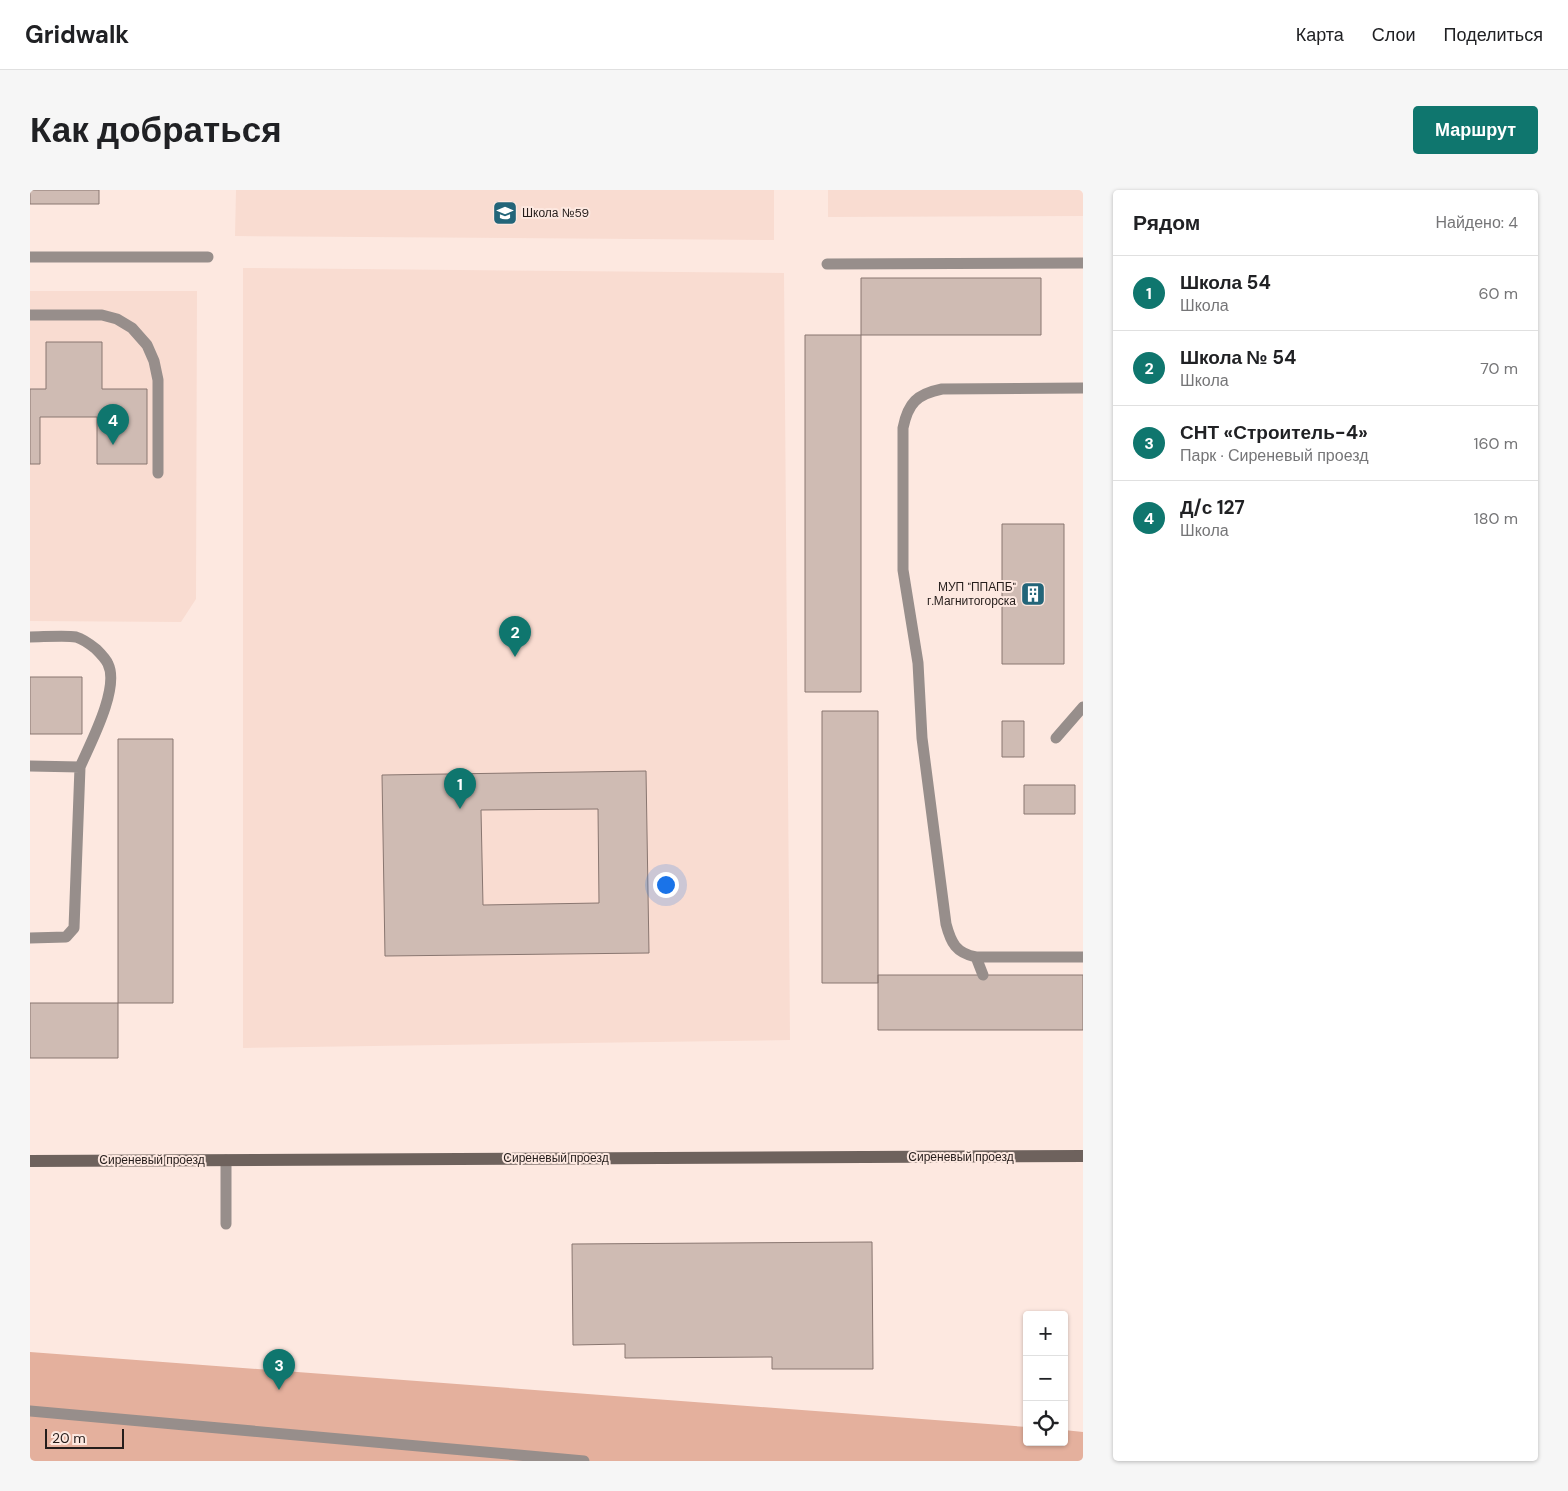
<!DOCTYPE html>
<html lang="ru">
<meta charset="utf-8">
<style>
:root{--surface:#fff;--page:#f6f6f6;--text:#202124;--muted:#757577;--line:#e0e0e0;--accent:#0f766e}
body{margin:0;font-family:"DM Sans",sans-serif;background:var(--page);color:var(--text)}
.controls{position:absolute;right:15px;bottom:15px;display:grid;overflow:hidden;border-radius:5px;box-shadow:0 1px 4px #0004}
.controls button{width:45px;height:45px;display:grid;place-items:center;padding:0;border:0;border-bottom:1px solid var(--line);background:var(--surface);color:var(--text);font:25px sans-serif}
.scale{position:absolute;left:15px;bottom:12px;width:79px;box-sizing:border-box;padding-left:5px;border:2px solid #251d1b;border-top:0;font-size:14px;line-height:18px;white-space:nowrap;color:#251d1b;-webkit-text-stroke:4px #fde8e0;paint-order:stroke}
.you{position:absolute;left:635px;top:694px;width:18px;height:18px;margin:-12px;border:4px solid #fff;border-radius:50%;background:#1a73e8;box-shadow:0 0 0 8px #1a73e833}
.badge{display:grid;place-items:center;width:32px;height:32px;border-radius:50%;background:var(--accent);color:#fff;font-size:16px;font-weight:700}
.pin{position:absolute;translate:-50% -41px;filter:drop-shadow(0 1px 2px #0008)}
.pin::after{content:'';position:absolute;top:26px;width:18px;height:15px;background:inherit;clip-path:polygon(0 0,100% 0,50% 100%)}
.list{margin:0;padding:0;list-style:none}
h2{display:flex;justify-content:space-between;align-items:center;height:65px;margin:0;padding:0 20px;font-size:21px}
h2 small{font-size:16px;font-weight:400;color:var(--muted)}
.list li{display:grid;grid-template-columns:32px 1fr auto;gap:15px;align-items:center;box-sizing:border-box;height:75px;padding:0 20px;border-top:1px solid var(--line)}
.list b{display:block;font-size:19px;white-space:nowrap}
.list p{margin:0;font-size:16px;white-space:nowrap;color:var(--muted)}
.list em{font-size:16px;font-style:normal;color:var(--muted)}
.icon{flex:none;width:28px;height:28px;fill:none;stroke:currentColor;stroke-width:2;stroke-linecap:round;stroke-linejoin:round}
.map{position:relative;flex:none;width:1053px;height:1271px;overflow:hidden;border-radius:5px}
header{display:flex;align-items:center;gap:30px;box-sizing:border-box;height:70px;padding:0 25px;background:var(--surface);border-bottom:1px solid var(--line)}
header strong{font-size:24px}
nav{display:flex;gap:28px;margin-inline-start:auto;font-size:18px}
.intro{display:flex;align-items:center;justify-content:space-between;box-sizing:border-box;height:120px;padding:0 30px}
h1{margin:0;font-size:35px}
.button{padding:12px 22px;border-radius:5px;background:var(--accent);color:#fff;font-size:18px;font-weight:700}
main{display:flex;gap:30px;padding:0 30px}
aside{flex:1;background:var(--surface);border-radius:5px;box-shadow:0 1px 4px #0004}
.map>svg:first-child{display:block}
.built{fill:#f9dcd1}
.green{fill:#e4b09d}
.building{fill:#cfbbb3;stroke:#897670;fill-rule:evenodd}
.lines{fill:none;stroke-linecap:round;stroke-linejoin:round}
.lane{stroke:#978e8b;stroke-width:11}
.secondary{stroke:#6e625d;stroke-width:12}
.labels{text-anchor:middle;stroke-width:4;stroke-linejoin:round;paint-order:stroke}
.poi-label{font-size:12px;fill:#251d1b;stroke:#fde8e0;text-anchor:start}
.street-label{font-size:12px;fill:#251d1b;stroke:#fde8e0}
</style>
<header>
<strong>Gridwalk</strong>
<nav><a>Карта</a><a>Слои</a><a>Поделиться</a></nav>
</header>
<div class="intro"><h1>Как добраться</h1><a class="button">Маршрут</a></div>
<main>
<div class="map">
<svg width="1053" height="1271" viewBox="0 0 1053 1271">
<rect width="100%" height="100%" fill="#fde8e0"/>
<path class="built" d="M206 0H744V50L205 46Z
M798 0H1053V26L798 27Z
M213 78 754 83 760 850 213 858Z
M0 101H167L166 409 151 432 0 431Z"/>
<path class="green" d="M0 1162 997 1237V1252H1034V1240L1053 1242V1271H0Z"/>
<path class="building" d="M0 0H69V14H0Z
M831 88H1011V145H831Z
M775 145H831V502H775Z
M16 152H72V199H117V274H67V227H10V274H0V199H16Z
M972 334H1034V474H972Z
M0 487H52V544H0Z
M792 521H848V793H792Z
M972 531H994V567H972Z
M88 549H143V813H88Z
M616 581 619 763 355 766 352 585ZM568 619 569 713 453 715 451 620Z
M994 595H1045V624H994Z
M848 785H1053V840H848Z
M0 813H88V868H0Z
M842 1052 843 1179H742V1167L595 1168V1154L543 1155 542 1054Z"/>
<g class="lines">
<path class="lane" d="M0 67H178
M797 74 1053 73
M0 125H72L87 129 102 138 117 155 124 171 128 190V283
M0 447C12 447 36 445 46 447 53 449 61 455 66 459 71 464 76 469 78 474 90 498 60 554 50 577
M1026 548 1053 517
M0 576 50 577 44 738 36 747 0 748
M946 767H1053
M953 785 946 767C926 763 921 753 916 734L892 548 888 473 873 380V238C878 213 887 204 912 199L1053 198
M196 970V1034
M0 1221 554 1271"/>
<path class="secondary" d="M0 971 1053 966"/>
</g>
<defs>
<symbol id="school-square" viewBox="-11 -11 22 22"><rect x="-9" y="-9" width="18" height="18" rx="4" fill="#236579" stroke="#fde8e0"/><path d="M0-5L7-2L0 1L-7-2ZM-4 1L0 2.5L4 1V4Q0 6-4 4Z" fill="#fff"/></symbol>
<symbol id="building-square" viewBox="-11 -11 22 22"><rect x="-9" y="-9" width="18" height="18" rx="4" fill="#236579" stroke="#fde8e0"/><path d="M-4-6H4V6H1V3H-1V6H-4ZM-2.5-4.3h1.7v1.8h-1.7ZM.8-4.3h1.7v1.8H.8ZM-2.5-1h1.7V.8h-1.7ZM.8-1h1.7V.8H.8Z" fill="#fff"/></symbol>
</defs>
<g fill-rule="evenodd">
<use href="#school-square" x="461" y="9" width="28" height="28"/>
<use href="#building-square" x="989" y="390" width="28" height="28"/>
</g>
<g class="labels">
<g class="poi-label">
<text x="492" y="27">Школа №59</text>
<text x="986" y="401" text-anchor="end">МУП "ППАПБ"<tspan x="986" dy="14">г.Магнитогорска</tspan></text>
</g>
<g class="street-label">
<text x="931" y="971">Сиреневый проезд</text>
<text x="526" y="972">Сиреневый проезд</text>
<text x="122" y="974">Сиреневый проезд</text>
</g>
</g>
</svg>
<div class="controls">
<button>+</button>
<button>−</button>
<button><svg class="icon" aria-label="locate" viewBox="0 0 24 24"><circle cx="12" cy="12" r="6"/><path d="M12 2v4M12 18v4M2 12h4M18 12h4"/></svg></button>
</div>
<div class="scale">20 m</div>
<div class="you"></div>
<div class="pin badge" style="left:430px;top:619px">1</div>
<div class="pin badge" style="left:485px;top:467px">2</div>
<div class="pin badge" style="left:249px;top:1200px">3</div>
<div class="pin badge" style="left:83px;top:255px">4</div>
</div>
<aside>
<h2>Рядом<small>Найдено: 4</small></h2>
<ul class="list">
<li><span class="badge">1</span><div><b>Школа 54</b><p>Школа</p></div><em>60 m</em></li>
<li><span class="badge">2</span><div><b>Школа № 54</b><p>Школа</p></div><em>70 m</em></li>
<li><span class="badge">3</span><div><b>СНТ «Строитель-4»</b><p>Парк · Сиреневый проезд</p></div><em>160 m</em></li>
<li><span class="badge">4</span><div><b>Д/с 127</b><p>Школа</p></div><em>180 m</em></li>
</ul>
</aside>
</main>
